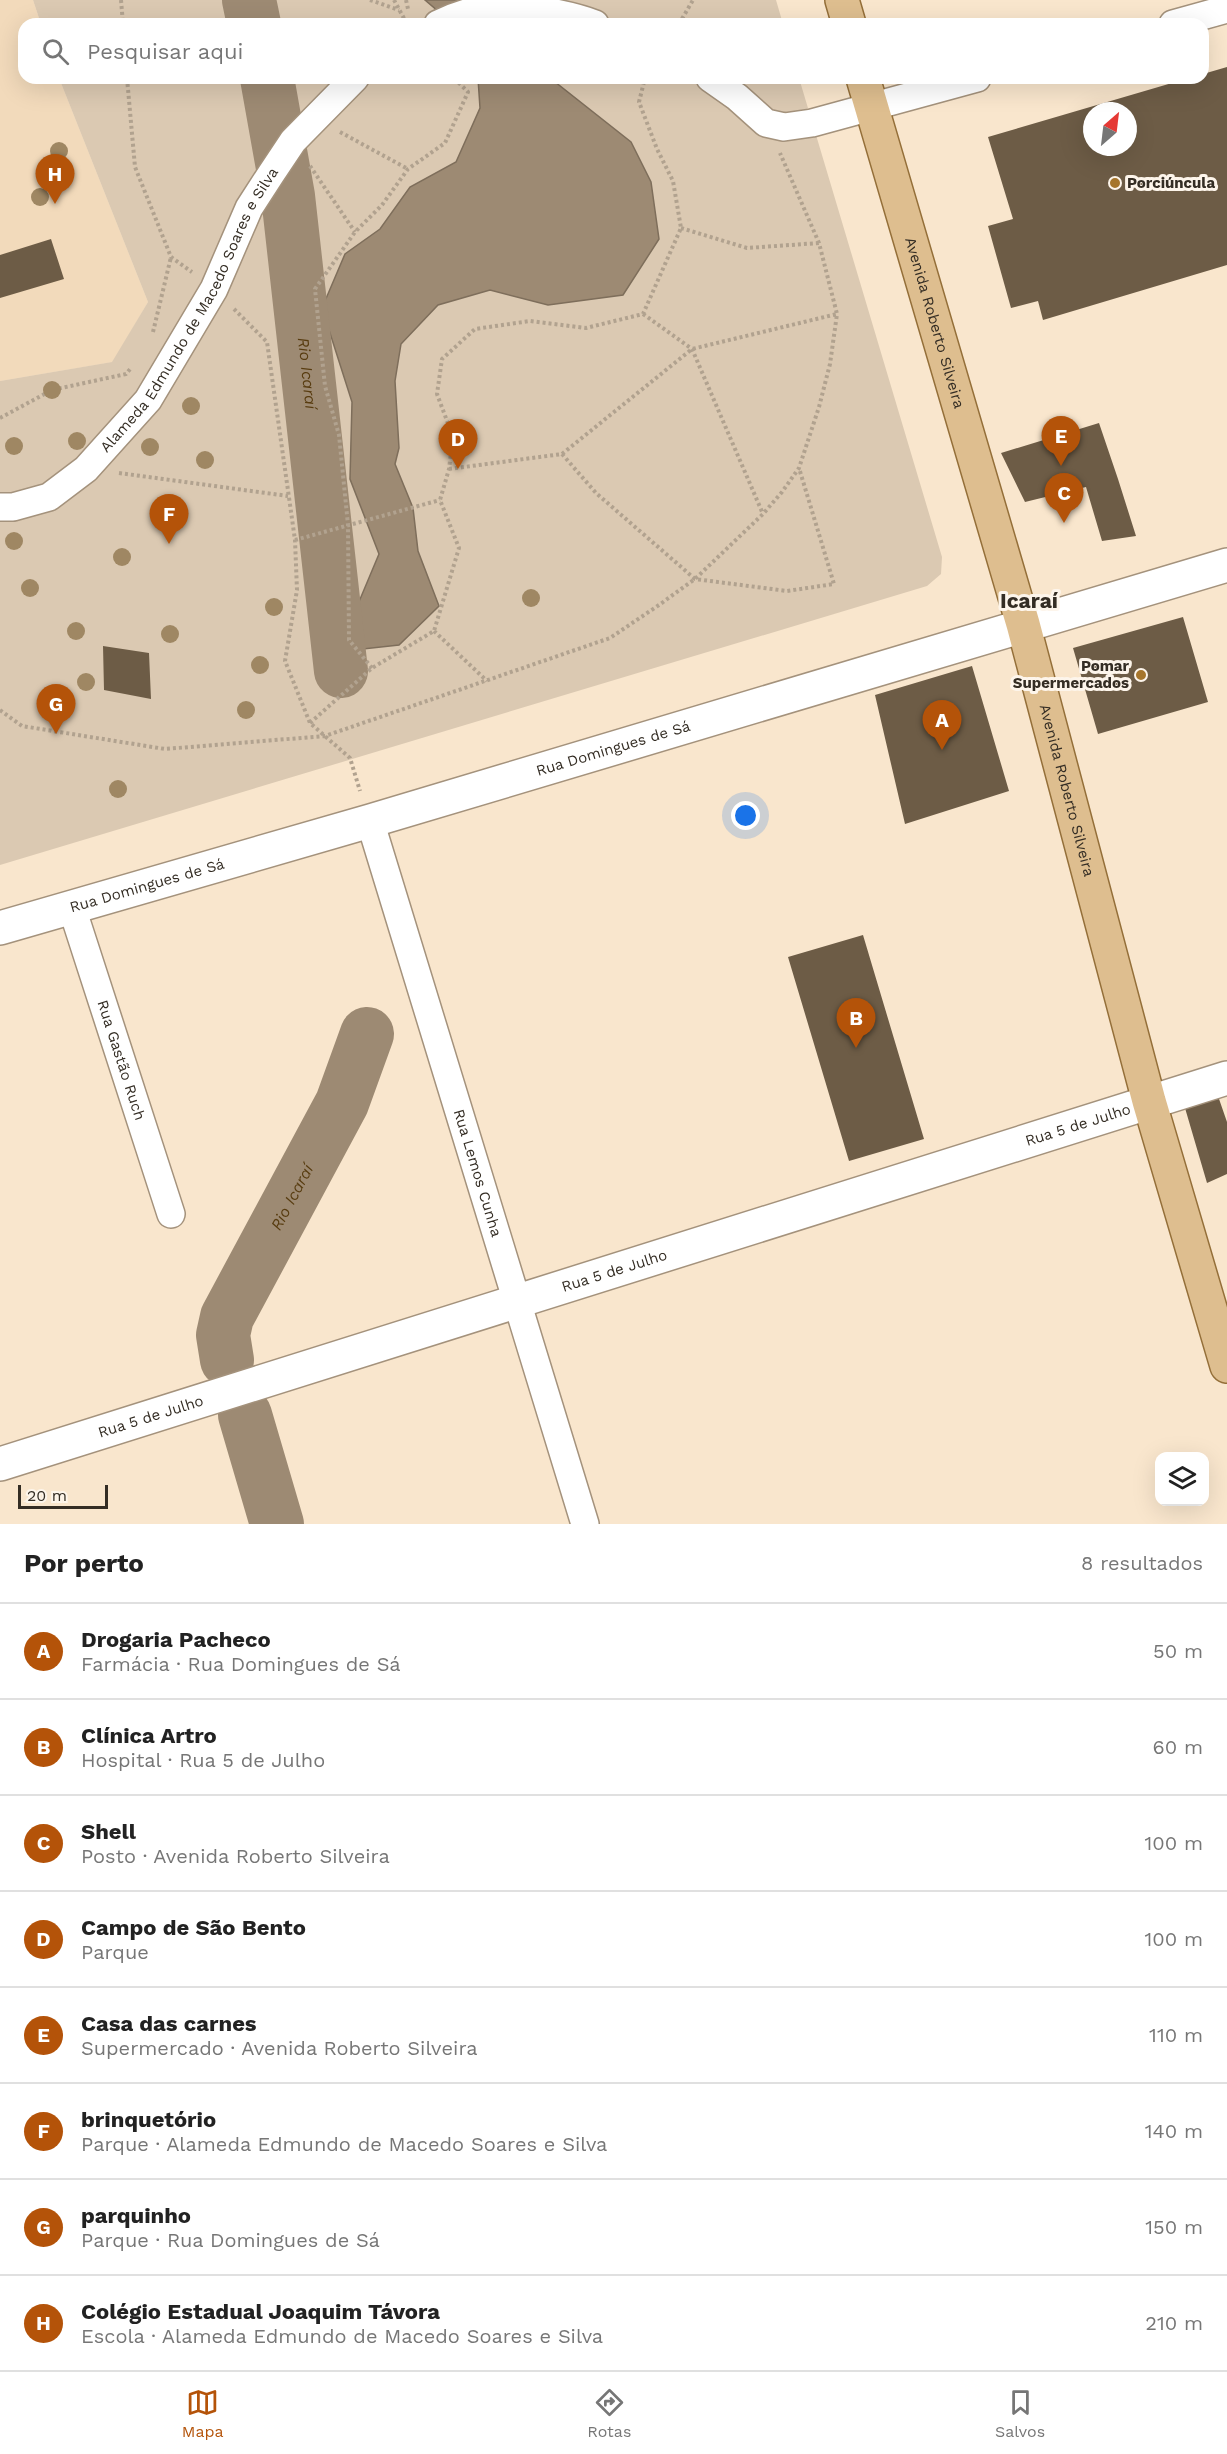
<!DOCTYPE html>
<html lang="pt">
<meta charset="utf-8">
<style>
:root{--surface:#fff;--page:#f6f6f6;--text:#222;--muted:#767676;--line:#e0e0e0;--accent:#b45309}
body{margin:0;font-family:"Work Sans",sans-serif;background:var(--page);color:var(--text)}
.controls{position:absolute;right:18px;bottom:18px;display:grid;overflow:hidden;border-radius:12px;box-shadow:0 6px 24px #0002}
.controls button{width:54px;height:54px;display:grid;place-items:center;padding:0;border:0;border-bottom:2px solid var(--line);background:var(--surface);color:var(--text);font:30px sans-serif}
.compass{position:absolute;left:1083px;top:102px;width:54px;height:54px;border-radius:50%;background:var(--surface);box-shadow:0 6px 24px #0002;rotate:28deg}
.scale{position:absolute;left:18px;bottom:15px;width:90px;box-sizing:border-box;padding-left:6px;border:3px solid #342d24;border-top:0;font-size:16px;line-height:21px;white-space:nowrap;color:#342d24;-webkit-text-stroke:4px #fdf5eb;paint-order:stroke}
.you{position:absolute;left:746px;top:816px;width:21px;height:21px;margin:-15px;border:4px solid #fff;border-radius:50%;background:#1a73e8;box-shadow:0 0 0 9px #1a73e833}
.badge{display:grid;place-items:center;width:39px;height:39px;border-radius:50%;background:var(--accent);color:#fff;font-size:20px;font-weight:700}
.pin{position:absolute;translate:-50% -50px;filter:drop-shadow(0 2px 3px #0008)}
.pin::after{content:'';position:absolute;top:32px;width:21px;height:18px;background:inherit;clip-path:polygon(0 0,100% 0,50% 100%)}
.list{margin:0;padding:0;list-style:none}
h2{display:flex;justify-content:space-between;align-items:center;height:78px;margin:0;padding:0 24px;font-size:26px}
h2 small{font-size:20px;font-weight:400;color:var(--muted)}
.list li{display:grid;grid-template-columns:39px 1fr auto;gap:18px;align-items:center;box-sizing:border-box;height:96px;padding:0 24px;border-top:2px solid var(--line)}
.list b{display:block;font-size:22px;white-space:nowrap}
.list p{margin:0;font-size:20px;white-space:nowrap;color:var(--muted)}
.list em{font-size:20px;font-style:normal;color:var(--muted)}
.icon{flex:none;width:33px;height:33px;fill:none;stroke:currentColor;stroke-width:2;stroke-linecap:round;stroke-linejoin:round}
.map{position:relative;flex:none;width:1227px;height:1524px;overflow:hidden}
.search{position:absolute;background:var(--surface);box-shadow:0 6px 24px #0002;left:18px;right:18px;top:18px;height:66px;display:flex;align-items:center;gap:15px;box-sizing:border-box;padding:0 21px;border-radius:18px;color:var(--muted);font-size:22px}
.sheet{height:846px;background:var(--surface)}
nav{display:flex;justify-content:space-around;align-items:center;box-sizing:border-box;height:84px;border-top:2px solid var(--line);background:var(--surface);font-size:16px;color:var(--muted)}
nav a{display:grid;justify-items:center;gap:3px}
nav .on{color:var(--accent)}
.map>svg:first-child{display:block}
.built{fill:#f2dabb}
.green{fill:#dbc9b2}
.water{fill:#9d8a73;stroke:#7e6e5b;stroke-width:1.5}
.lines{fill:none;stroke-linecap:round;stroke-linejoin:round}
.river{stroke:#9d8a73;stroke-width:54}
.building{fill:#6d5c46;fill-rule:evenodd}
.street-casing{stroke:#a4927c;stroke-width:30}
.secondary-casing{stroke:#a4927c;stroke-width:36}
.primary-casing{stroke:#946f39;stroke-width:36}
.path{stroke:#b1a28f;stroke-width:4;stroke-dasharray:3 3;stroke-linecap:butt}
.street{stroke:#fff;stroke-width:27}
.secondary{stroke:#fff;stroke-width:33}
.primary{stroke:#debe8f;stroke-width:33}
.tree{fill:#9f8763}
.poi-dot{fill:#a6752b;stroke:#fdf5eb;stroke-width:2}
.labels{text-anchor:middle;stroke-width:6;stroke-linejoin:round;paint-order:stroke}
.poi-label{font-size:15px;font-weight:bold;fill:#342d24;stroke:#fdf5eb;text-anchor:start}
.street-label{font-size:15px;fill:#342d24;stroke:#fdf5eb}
.water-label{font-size:16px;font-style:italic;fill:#583c10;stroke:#fdf5eb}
.district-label{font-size:21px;font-weight:bold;fill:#342d24;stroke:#fdf5eb}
</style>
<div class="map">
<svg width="1227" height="1524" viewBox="0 0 1227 1524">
<rect width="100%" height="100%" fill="#f9e6cd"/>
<path class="built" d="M0 0H33L41 24H24V78H59L148 302 113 362 0 381Z"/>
<path class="green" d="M33 0H776L783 24H41Z
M59 78H799L942 557 941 574 927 586 0 865V381L112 362 148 302Z"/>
<path class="water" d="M425 0H472L492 24H453Z
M478 78H550L631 142 651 182 659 239 623 295 548 305 490 290 438 305 401 344 395 381 399 448 395 464 413 508 418 551 439 606 399 645 363 649 353 616 379 554 350 479 352 402 322 308 345 254 380 229 410 187 456 162 480 108Z"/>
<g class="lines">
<g class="river">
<path d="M249 0 254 24"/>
<path id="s1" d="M267 78 288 196 341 671"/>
<path id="s2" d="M227 1360 223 1335 227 1317 342 1103 367 1034"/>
<path d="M245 1415 277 1524"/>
</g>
</g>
<path class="building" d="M1227 67V265L1043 320 1038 301 1011 308 988 226 1013 219 988 137 1189 78H1203V74ZM1092 111H1128V147H1092Z
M51 239 64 279 0 298V255Z
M1099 423 1118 479 1136 536 1102 541 1086 487 1025 502 1001 453Z
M1183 617 1208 702 1098 734 1073 648Z
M103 646 149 653 151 699 104 690Z
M972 666 1009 791 905 824 875 695Z
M863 935 924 1139 849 1161 788 957Z
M1218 1096 1227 1122V1174L1207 1183 1185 1108Z"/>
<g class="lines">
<defs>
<g id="street">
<path d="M438 24C456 15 478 9 497 7 521 5 573 15 595 24"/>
<path d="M1173 24 1227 9"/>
<path d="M710 78 737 97 766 123 784 127 812 123 977 78"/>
<path id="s3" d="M0 507H13L49 497 86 469 148 400 214 289 249 208 271 174 293 141 355 78"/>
<path id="s4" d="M370 821 585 1524"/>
<path id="s5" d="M72 908 171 1214"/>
</g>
<g id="secondary">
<path id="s6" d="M0 928 370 821 1227 565"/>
<path id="s7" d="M0 1464 1227 1078"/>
</g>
<g id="primary">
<path d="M842 0 849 24"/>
<path id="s8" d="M863 78 1023 624 1149 1101 1227 1366"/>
</g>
</defs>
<use href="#street" class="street-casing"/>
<use href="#secondary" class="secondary-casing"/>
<use href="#primary" class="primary-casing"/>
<path class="path" d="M121 0 123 24
M370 0 399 10
M394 0 407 24
M406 0 408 9
M679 24 693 0
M127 78 135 167 171 257 192 272
M340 132 408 169
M310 166 355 232
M681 228 747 248 819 243
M234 309 267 342 295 540 297 590 285 661 310 723 350 758 360 791
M643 314 692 349 763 514
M153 332 171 257
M0 418 52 390 126 374 131 368
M562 454 596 493 695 579 787 591 834 584 799 468
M449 469 562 454 692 349 837 314
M119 473 288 496
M295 540 440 500
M434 631 487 681
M372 668 349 640 348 525 339 435 325 386 315 289 355 232 382 205 408 169 445 143 468 92 454 78
M0 710 22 726 165 749 325 736 610 638 659 605 695 579 763 514 782 492 799 468 819 407 830 364 837 314 819 243 780 153
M310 723 372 668 434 631 459 548 440 500 449 469 453 437 437 394 442 359 475 329 530 321 586 328 643 314 681 228 673 181 657 149 639 102 645 78"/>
<use href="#street" class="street"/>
<use href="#secondary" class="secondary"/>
<use href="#primary" class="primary"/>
</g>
<g class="tree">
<circle cx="59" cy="151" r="9"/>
<circle cx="40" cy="197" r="9"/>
<circle cx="52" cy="390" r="9"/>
<circle cx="191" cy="406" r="9"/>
<circle cx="77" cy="441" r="9"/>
<circle cx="14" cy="446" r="9"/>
<circle cx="150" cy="447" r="9"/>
<circle cx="205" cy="460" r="9"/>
<circle cx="14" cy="541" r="9"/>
<circle cx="122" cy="557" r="9"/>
<circle cx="30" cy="588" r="9"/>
<circle cx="531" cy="598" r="9"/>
<circle cx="274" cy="607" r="9"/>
<circle cx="76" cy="631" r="9"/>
<circle cx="170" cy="634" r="9"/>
<circle cx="260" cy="665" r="9"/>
<circle cx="86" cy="682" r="9"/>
<circle cx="246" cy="710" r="9"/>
<circle cx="118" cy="789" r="9"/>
</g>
<g class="poi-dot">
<circle cx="1115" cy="183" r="6"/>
<circle cx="1141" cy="675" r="6"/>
</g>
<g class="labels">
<g class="poi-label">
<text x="1127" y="188">Porciúncula</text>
<text x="1129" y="671" text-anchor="end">Pomar<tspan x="1129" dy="17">Supermercados</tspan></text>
</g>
<g class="street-label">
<text dy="5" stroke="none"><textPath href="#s3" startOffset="288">Alameda Edmundo de Macedo Soares e Silva</textPath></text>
<text dy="5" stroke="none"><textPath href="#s8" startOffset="255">Avenida Roberto Silveira</textPath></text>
<text dy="5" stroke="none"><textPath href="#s6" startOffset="639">Rua Domingues de Sá</textPath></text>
<text dy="5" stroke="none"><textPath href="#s8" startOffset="741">Avenida Roberto Silveira</textPath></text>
<text dy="5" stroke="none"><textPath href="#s6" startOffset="153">Rua Domingues de Sá</textPath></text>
<text dy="5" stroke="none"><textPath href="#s5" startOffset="160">Rua Gastão Ruch</textPath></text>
<text dy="5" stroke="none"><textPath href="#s7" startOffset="1130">Rua 5 de Julho</textPath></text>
<text dy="5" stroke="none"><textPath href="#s4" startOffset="368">Rua Lemos Cunha</textPath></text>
<text dy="5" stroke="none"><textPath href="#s7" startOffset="644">Rua 5 de Julho</textPath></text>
<text dy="5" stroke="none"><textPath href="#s7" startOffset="158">Rua 5 de Julho</textPath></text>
</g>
<g class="water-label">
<text dy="6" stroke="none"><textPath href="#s1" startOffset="298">Rio Icaraí</textPath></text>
<text dy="6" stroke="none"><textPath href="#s2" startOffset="180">Rio Icaraí</textPath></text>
</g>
<g class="district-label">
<text x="1029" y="608">Icaraí</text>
</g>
</g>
</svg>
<div class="controls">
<button><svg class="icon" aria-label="layers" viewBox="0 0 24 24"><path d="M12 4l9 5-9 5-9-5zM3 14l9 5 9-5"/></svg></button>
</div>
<svg class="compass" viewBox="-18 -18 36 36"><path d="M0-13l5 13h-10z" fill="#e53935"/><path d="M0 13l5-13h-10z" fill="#767676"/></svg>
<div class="scale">20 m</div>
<div class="you"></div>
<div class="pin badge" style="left:942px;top:750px">A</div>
<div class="pin badge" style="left:856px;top:1048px">B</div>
<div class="pin badge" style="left:1064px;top:523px">C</div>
<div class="pin badge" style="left:458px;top:469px">D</div>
<div class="pin badge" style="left:1061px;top:466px">E</div>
<div class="pin badge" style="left:169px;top:544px">F</div>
<div class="pin badge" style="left:56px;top:734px">G</div>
<div class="pin badge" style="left:55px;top:204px">H</div>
<div class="search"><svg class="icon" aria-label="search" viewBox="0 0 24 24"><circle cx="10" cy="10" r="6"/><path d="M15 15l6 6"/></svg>Pesquisar aqui</div>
</div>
<section class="sheet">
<h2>Por perto<small>8 resultados</small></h2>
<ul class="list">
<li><span class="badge">A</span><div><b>Drogaria Pacheco</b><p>Farmácia · Rua Domingues de Sá</p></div><em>50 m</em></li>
<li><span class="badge">B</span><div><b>Clínica Artro</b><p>Hospital · Rua 5 de Julho</p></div><em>60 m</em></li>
<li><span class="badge">C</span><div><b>Shell</b><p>Posto · Avenida Roberto Silveira</p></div><em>100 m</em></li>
<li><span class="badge">D</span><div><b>Campo de São Bento</b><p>Parque</p></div><em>100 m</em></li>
<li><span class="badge">E</span><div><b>Casa das carnes</b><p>Supermercado · Avenida Roberto Silveira</p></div><em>110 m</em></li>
<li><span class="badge">F</span><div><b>brinquetório</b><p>Parque · Alameda Edmundo de Macedo Soares e Silva</p></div><em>140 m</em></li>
<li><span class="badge">G</span><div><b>parquinho</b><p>Parque · Rua Domingues de Sá</p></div><em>150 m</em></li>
<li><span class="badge">H</span><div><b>Colégio Estadual Joaquim Távora</b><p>Escola · Alameda Edmundo de Macedo Soares e Silva</p></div><em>210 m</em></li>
</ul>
</section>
<nav>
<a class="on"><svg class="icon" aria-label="map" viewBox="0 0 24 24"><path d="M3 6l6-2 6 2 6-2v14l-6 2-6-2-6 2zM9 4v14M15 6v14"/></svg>Mapa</a>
<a><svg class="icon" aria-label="directions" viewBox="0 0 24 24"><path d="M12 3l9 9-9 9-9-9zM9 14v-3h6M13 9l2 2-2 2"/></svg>Rotas</a>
<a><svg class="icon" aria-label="saved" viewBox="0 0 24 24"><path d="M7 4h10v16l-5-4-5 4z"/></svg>Salvos</a>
</nav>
